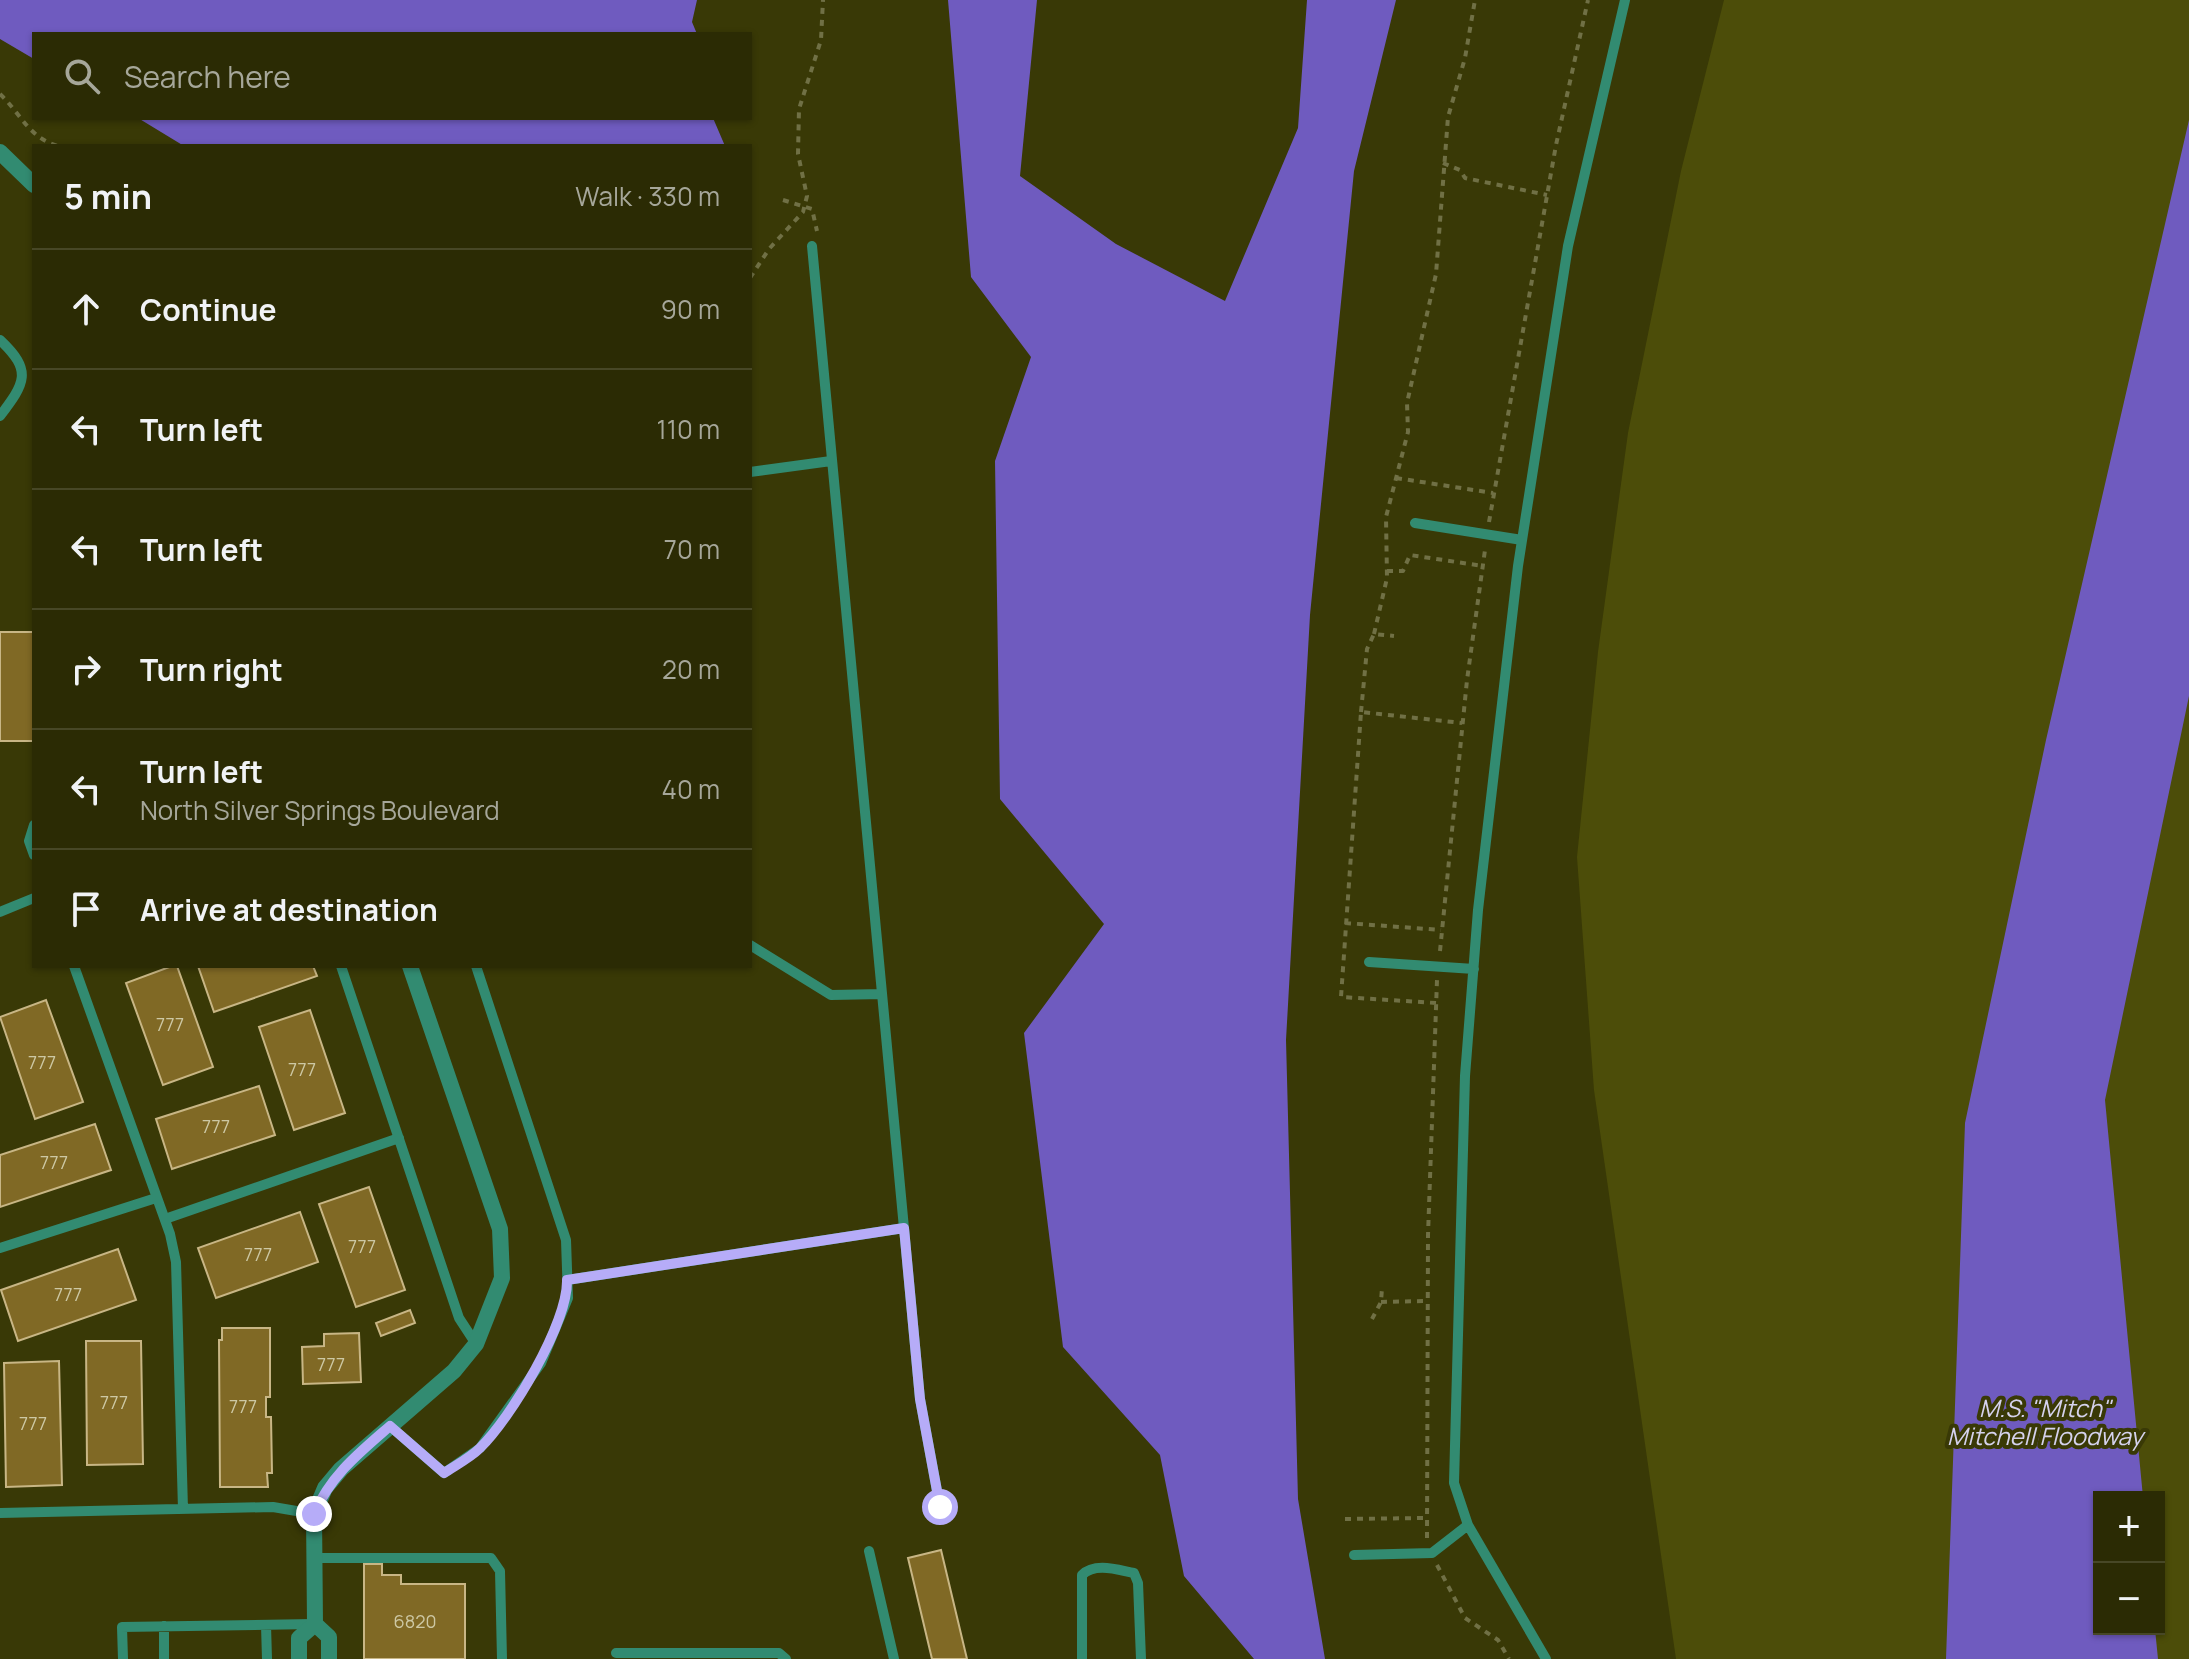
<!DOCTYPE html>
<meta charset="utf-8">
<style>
:root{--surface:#2b2b04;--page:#373713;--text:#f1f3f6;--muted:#a6a79a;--line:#474726}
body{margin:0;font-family:Manrope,sans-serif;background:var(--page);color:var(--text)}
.controls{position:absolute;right:24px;bottom:24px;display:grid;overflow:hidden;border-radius:0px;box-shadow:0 2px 6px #0004}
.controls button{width:72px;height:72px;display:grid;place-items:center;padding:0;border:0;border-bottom:2px solid var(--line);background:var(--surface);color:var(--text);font:40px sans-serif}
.stop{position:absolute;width:24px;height:24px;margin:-18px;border:6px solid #b6acf8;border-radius:50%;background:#fff}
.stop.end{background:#b6acf8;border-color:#fff;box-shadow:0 2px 8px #0008}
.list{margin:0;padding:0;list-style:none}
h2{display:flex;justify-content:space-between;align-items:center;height:104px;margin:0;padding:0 32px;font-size:34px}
h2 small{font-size:26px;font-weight:400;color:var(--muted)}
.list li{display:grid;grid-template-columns:52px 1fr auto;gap:24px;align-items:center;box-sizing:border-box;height:120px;padding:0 32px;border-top:2px solid var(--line)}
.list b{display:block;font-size:30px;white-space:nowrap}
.list p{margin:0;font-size:26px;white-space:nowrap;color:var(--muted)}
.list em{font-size:26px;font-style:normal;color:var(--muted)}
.icon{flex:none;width:44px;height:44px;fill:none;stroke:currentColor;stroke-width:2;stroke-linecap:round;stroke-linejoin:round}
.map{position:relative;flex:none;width:2189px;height:1659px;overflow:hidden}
.search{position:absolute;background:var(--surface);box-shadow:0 2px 6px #0004;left:32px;top:32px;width:720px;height:88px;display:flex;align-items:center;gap:20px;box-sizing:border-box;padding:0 28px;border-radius:0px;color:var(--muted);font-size:30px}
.panel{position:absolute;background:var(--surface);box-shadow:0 2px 6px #0004;left:32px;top:144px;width:720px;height:824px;border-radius:0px}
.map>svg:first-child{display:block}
.green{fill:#4c4d09;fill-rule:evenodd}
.water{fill:#6f5bbf}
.building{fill:#806925;stroke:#c8b685;stroke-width:2}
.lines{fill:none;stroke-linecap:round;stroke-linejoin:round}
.path{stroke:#707045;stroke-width:4;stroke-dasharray:6 6;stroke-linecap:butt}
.service{stroke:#328b71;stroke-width:10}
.minor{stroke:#328b71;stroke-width:16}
.route{stroke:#b6acf8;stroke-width:10}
.labels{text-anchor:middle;stroke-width:8;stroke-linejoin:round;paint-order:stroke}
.number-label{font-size:18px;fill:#cdc8a4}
.water-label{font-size:24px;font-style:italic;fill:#d5d2ed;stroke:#393906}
</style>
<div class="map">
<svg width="2189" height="1659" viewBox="0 0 2189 1659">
<rect width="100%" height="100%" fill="#393906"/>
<path class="green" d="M1724 0H2189V1659H1676L1594 1090 1577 857 1598 652 1628 433 1681 171ZM2099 1497H2159V1629H2099Z"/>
<path class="water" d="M0 0H697L692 22 697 34H34V59L0 39Z
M948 0H1037L1020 176 1116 244 1225 301 1298 128 1307 0H1396L1354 171 1310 615 1286 1040 1298 1499 1325 1659H1254L1184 1576 1160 1455 1063 1347 1024 1033 1104 924 1000 799 995 461 1031 357 971 277Z
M138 118H713L725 146H184Z
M2189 120V696L2105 1100 2143 1497H2099V1629H2155L2158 1659H1946L1965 1123 2046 740Z"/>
<path class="building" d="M0 632H34V741H0Z
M172 966H177L213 1067 163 1085 126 983Z
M198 966H313L317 976 214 1012Z
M46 1000 83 1102 35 1119 0 1017Z
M310 1010 345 1113 294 1130 259 1027Z
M259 1086 275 1135 172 1169 156 1119Z
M95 1124 111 1170 0 1207V1155Z
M369 1187 405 1290 356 1307 319 1204Z
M300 1212 318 1262 216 1298 198 1248Z
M118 1249 136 1300 18 1341 1 1290Z
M410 1310 415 1323 381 1336 376 1323Z
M222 1328H270V1397H266V1417H271L272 1473H267L268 1487H220L219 1340H222Z
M359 1333 361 1382 303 1384 302 1347 324 1346V1334Z
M86 1341H141L143 1464 87 1465Z
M59 1361 62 1485 6 1487 4 1363Z
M941 1550 967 1659H932L908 1558Z
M364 1564H382V1575H401V1584H465V1659H364Z"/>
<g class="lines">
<path class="path" d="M0 94C21 114 29 138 58 146
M1443 163 1460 170 1465 178 1547 195
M783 200 812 209 817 231
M750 278 769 249 803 212 807 196 798 154 799 109 821 40 823 0
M1396 478 1493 493
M1489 522 1556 145 1588 0
M1387 571H1403L1410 555 1483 566
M1374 634 1387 578 1386 517 1408 432 1407 403 1436 274 1448 117 1465 58 1475 0
M1361 712 1367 649 1374 634 1394 636
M1345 923 1441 930
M1440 951 1467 680 1485 550
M1436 1003 1341 997 1361 712 1462 723
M1381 1302 1427 1301
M1372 1319 1381 1302 1382 1288
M1345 1519 1425 1518
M1427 1538 1428 1235 1437 980
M1437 1565 1465 1618 1498 1640 1509 1659"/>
<path class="service" d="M812 246 920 1399 940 1507
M0 340C33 371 25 383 0 416
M750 472 831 461
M1415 523 1522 540
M34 825 29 841 34 855
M0 912 34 898
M750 945 831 995 882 994
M1369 962 1474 969
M74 966 170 1234 176 1262 183 1509
M341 966 459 1318 476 1344
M165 1219 399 1138
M0 1248 156 1198
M567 1280 904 1228
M390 1426 444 1473 480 1448 541 1363 568 1298 566 1240 476 966
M0 1513 273 1507 314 1514
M869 1551 894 1659
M1354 1555 1432 1553 1468 1525
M314 1558H491L500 1571 502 1659
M266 1625 267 1659
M164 1626V1659
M616 1653H779L786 1659
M123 1659 122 1627 313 1624
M1082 1659V1575C1095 1562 1118 1570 1134 1573L1138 1583 1141 1659
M1546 1659 1468 1525 1454 1483 1465 1076 1478 910 1518 566 1568 246 1625 0"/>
<path class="minor" d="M0 152 34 185
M299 1659V1638L315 1624
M329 1659V1637L315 1624 314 1514 325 1488 341 1469 454 1371 476 1344 502 1278 500 1229 410 966"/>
</g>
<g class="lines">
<path class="route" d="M314 1514C331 1475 359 1453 390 1426L444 1473C456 1465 470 1458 480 1448 511 1418 568 1323 567 1280L904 1228 920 1399 940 1507"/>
</g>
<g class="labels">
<g class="number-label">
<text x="170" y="1031">777</text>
<text x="42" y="1069">777</text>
<text x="302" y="1076">777</text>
<text x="216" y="1133">777</text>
<text x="54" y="1169">777</text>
<text x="362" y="1253">777</text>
<text x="258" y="1261">777</text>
<text x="68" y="1301">777</text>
<text x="331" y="1371">777</text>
<text x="114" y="1409">777</text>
<text x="243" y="1413">777</text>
<text x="33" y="1430">777</text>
<text x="415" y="1628">6820</text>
</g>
<g class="water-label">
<text x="2045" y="1417">M.S. "Mitch"<tspan x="2045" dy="28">Mitchell Floodway</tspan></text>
</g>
</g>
</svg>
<div class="controls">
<button>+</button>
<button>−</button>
</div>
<div class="stop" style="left:940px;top:1507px"></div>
<div class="stop end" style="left:314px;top:1514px"></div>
<div class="search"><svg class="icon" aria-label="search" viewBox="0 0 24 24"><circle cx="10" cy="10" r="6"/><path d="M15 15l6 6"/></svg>Search here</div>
<section class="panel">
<h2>5 min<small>Walk · 330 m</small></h2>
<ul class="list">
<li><svg class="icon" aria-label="ahead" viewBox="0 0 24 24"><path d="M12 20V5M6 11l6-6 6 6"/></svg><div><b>Continue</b></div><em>90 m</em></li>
<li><svg class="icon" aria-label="left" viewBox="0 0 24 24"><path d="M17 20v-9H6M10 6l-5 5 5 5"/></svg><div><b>Turn left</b></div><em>110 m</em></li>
<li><svg class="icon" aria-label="left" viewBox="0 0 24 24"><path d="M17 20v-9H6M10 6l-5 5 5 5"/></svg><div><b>Turn left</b></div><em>70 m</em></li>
<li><svg class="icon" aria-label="right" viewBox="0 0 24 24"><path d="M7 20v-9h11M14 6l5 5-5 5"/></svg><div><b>Turn right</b></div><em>20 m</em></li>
<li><svg class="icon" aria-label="left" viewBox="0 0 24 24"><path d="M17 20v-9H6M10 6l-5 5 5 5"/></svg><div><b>Turn left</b><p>North Silver Springs Boulevard</p></div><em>40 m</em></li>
<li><svg class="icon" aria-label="arrive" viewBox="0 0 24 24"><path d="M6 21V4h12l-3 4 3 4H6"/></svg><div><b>Arrive at destination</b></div></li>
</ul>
</section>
</div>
